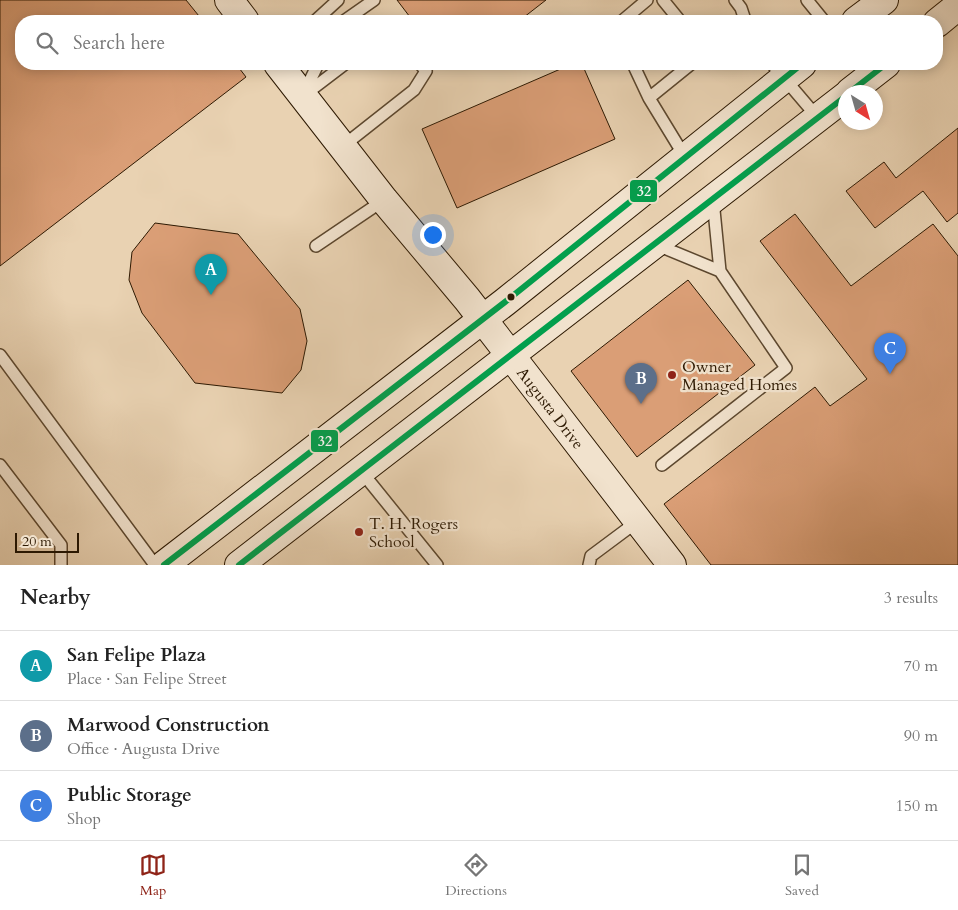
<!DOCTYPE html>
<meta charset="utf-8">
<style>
:root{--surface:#fff;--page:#f6f6f6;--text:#222;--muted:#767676;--line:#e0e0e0;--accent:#8f2418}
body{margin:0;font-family:Cardo,serif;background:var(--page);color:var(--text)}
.compass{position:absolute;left:838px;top:85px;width:45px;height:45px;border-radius:50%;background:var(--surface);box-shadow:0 2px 12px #0003;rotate:143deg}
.scale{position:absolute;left:15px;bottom:12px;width:64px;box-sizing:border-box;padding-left:5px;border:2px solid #2d1902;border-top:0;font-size:14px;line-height:18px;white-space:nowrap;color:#2d1902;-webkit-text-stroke:4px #f1e2cd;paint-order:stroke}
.you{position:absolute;left:432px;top:234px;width:18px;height:18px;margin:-12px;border:4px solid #fff;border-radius:50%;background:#1a73e8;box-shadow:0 0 0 8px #1a73e833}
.badge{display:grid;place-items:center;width:32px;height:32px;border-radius:50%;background:var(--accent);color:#fff;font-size:16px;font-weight:700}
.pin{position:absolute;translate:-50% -41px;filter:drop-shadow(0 1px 2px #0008)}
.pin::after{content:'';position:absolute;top:26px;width:18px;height:15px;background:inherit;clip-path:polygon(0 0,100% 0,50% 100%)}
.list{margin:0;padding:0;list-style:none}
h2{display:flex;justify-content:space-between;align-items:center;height:65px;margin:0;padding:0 20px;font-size:21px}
h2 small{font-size:16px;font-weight:400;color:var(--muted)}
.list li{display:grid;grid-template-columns:32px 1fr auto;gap:15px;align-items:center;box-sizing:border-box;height:70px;padding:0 20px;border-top:1px solid var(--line)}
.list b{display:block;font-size:19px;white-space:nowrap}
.list p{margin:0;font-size:16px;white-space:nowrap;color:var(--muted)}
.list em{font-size:16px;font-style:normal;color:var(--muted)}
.icon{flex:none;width:28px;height:28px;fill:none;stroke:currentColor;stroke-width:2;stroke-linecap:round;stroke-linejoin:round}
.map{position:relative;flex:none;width:958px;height:565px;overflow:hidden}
.search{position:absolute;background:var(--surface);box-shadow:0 2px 12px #0003;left:15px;right:15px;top:15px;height:55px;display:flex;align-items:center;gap:12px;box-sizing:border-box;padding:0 18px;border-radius:20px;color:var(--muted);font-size:19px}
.sheet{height:275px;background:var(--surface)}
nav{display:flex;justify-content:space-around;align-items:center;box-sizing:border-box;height:70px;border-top:1px solid var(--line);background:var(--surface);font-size:14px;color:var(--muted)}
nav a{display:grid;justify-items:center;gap:2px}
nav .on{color:var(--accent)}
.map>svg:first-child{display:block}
.building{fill:#da9e76;stroke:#2d1902}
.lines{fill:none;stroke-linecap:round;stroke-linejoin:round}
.lane-casing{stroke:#5c472e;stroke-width:14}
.secondary-casing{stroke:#2d1902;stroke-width:30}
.lane{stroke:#f1e2cd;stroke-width:11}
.secondary{stroke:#f1e2cd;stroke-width:28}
.bus-1-casing{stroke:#f1e2cd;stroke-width:10}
.bus-1{stroke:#029f4d;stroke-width:6}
.bus-dot{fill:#2d1902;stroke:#f1e2cd;stroke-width:2}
.poi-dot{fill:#8f2418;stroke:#f1e2cd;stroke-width:2}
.labels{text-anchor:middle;stroke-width:4.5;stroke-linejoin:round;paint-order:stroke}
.poi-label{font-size:16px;fill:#2d1902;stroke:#f1e2cd;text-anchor:start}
.street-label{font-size:16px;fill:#2d1902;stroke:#f1e2cd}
.line-badge{stroke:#f1e2cd;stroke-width:2}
.badge-label{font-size:14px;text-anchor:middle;font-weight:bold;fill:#fff}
</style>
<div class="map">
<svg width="958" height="565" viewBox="0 0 958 565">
<rect width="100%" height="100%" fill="#e9d2b2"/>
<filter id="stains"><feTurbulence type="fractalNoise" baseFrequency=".004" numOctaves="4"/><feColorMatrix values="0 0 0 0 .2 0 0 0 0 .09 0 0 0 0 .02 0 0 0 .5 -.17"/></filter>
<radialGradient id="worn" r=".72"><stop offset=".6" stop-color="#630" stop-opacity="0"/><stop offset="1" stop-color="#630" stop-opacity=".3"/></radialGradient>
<path class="building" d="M0 0H186L203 21H21V64H236L246 77 0 266Z
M397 0H546L519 21H413Z
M572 64H582L615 139 457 208 422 129Z
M958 128V213L947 222 923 191 875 228 846 191 884 162 896 178Z
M795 214 851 286 933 224 958 256V565H711L664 504 815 387 830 406 867 379 760 241Z
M155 223 238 234 300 309 307 341 301 370 282 393 195 383 142 313 129 280 132 252Z
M688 280 755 365 637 457 571 371Z"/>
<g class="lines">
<defs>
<path id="lane" d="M663 0 680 21
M735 0 741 8 745 20
M807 0 824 21
M315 21 338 0
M344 21 374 0
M622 21 647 0
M633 64 649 98 685 157
M772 64 818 118
M303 95 318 64
M303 96 345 64
M649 98 691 64
M343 146 414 90 426 71 420 64
M657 245 720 271
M316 246 384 200
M0 355 155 565
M0 465 61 545V565
M662 465 786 368 720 271 713 200
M361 471 437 565
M589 565 591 556 638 521"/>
<g id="secondary">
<path d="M229 0 245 21"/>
<path d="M856 21 884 0"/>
<path d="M937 23 958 6"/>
<path id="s1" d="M278 64 384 200 467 299 672 565"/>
<path d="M850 92 886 64"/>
<path d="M164 565 505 302 802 64"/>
<path d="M239 565 846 96"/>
</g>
</defs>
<use href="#lane" class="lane-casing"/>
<use href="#secondary" class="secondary-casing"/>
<use href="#lane" class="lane"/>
<use href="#secondary" class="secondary"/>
<defs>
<path id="bus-1" d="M850 92 886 64
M164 565 505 302 802 64
M239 565 846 96"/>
</defs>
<use href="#bus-1" class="bus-1-casing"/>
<use href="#bus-1" class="bus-1"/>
</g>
<circle class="bus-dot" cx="511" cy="297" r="4.5"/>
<g class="poi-dot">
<circle cx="672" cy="375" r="5"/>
<circle cx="359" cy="532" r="5"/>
</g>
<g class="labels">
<g class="poi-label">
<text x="682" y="372">Owner<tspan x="682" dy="18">Managed Homes</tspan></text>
<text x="369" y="529">T. H. Rogers<tspan x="369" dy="18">School</tspan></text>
</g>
<g class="street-label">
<text dy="6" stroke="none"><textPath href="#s1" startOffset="439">Augusta Drive</textPath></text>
</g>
</g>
<g class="line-badge">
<rect x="629" y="179" width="29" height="24" rx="5" fill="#029f4d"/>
<rect x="310" y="429" width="29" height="24" rx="5" fill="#029f4d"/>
</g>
<g class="badge-label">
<text x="644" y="196">32</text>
<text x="325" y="446">32</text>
</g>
<rect width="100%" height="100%" filter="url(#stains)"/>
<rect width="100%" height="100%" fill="url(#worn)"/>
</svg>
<svg class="compass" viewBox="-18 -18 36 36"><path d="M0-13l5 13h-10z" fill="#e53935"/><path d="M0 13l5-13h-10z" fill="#767676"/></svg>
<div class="scale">20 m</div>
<div class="you"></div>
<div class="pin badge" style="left:211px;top:295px;background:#0f9aa8">A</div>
<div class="pin badge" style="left:641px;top:404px;background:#5c6f8a">B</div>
<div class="pin badge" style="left:890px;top:374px;background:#3f7fe0">C</div>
<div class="search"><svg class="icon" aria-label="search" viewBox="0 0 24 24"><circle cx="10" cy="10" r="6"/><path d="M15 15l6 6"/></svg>Search here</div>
</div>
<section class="sheet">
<h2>Nearby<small>3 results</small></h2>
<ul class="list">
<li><span class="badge" style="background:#0f9aa8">A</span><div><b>San Felipe Plaza</b><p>Place · San Felipe Street</p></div><em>70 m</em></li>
<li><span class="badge" style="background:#5c6f8a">B</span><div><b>Marwood Construction</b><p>Office · Augusta Drive</p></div><em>90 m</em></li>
<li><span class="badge" style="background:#3f7fe0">C</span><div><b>Public Storage</b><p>Shop</p></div><em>150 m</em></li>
</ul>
</section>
<nav>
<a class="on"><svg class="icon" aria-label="map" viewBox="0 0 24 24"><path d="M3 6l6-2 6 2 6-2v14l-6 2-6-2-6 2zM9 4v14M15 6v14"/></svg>Map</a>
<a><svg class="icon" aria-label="directions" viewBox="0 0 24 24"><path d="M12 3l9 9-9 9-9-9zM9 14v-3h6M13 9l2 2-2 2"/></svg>Directions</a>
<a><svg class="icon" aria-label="saved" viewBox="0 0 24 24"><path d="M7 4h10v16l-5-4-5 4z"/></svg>Saved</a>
</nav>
